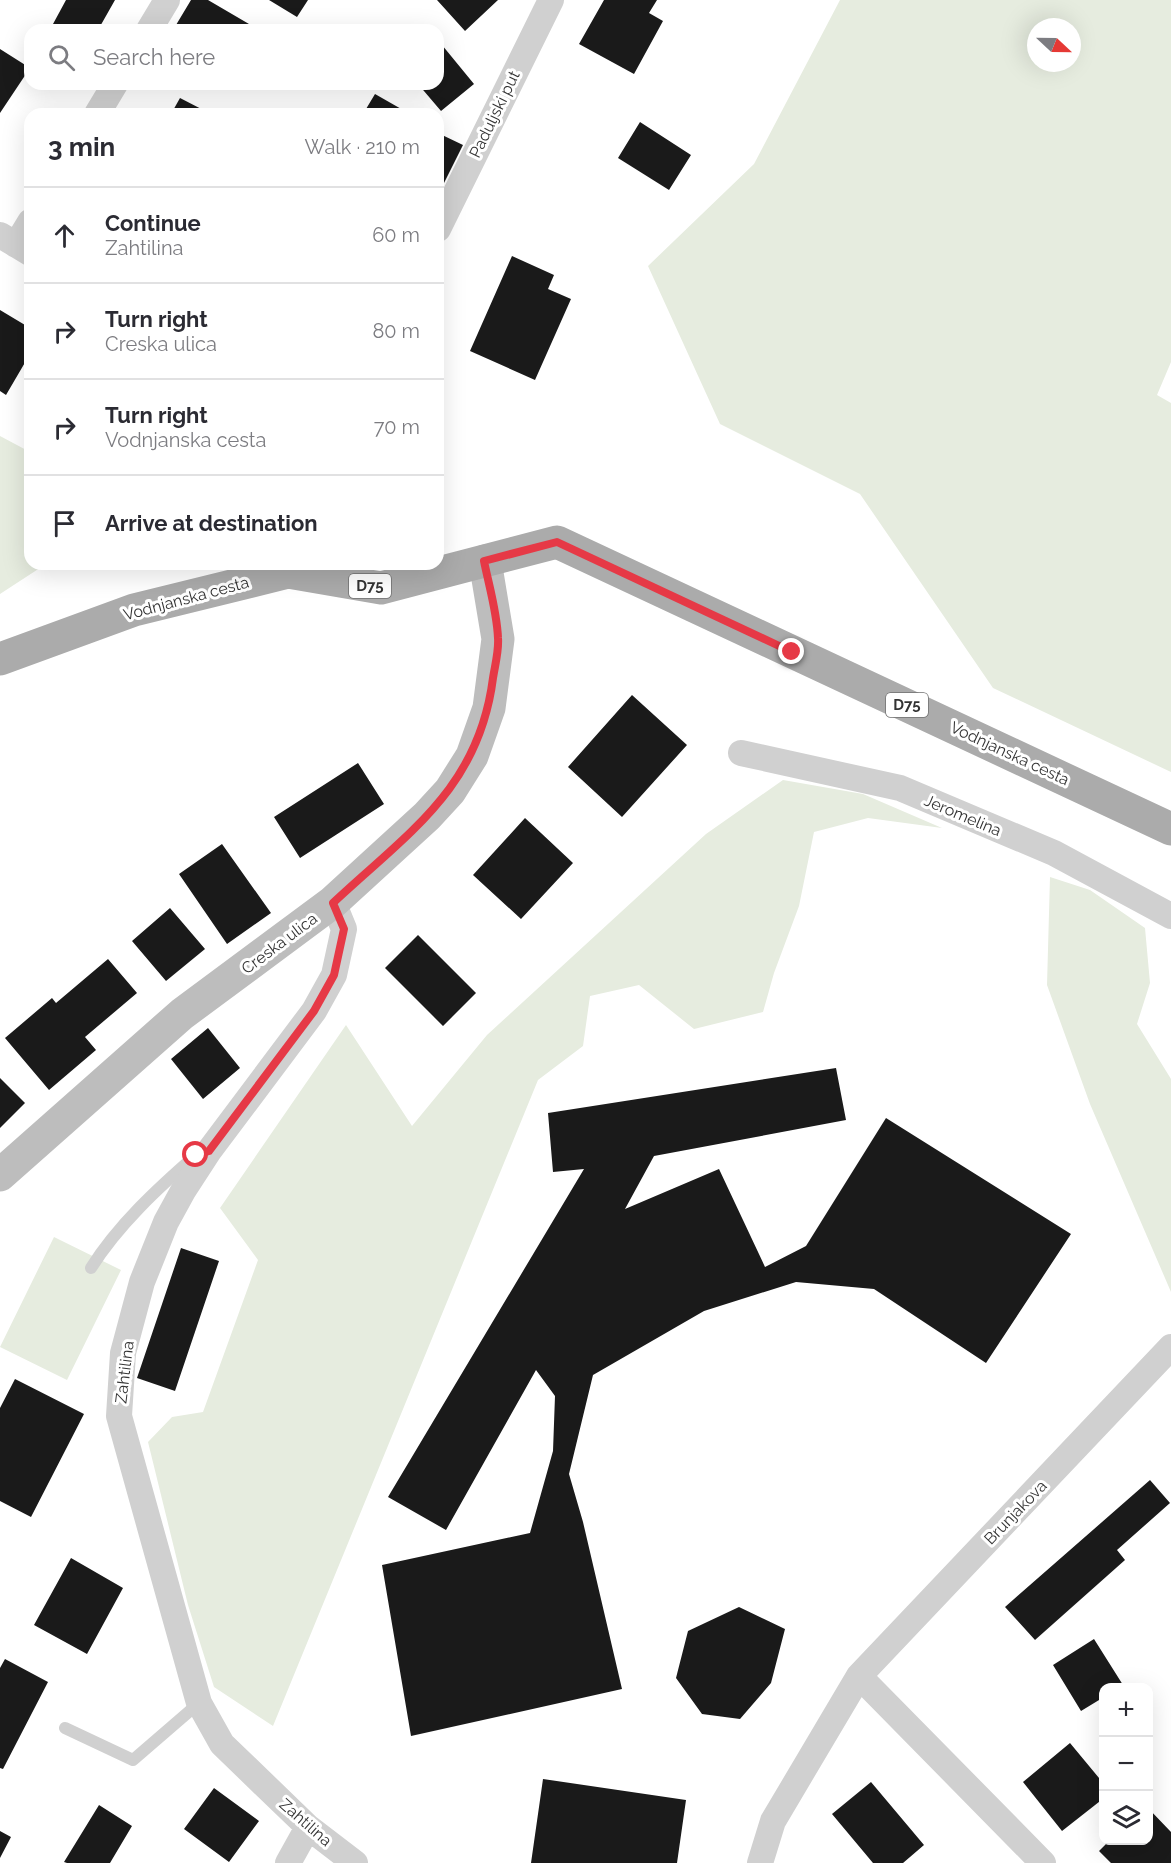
<!DOCTYPE html>
<meta charset="utf-8">
<style>
:root{--surface:#fff;--page:#f2f2f3;--text:#2b2b33;--muted:#7c7c81;--line:#e1e1e2}
body{margin:0;font-family:Raleway,sans-serif;background:var(--page);color:var(--text)}
.controls{position:absolute;right:18px;bottom:18px;display:grid;overflow:hidden;border-radius:12px;box-shadow:0 6px 24px #0002}
.controls button{width:54px;height:54px;display:grid;place-items:center;padding:0;border:0;border-bottom:2px solid var(--line);background:var(--surface);color:var(--text);font:30px sans-serif}
.compass{position:absolute;left:1027px;top:18px;width:54px;height:54px;border-radius:50%;background:var(--surface);box-shadow:0 6px 24px #0002;rotate:112deg}
.stop{position:absolute;width:18px;height:18px;margin:-14px;border:4px solid #e63946;border-radius:50%;background:#fff}
.stop.end{background:#e63946;border-color:#fff;box-shadow:0 2px 6px #0008}
.list{margin:0;padding:0;list-style:none}
h2{display:flex;justify-content:space-between;align-items:center;height:78px;margin:0;padding:0 24px;font-size:26px}
h2 small{font-size:20px;font-weight:400;color:var(--muted)}
.list li{display:grid;grid-template-columns:39px 1fr auto;gap:18px;align-items:center;box-sizing:border-box;height:96px;padding:0 24px;border-top:2px solid var(--line)}
.list b{display:block;font-size:22px;white-space:nowrap}
.list p{margin:0;font-size:20px;white-space:nowrap;color:var(--muted)}
.list em{font-size:20px;font-style:normal;color:var(--muted)}
.icon{flex:none;width:33px;height:33px;fill:none;stroke:currentColor;stroke-width:2;stroke-linecap:round;stroke-linejoin:round}
.map{position:relative;flex:none;width:1171px;height:1863px;overflow:hidden}
.search{position:absolute;background:var(--surface);box-shadow:0 6px 24px #0002;left:24px;top:24px;width:420px;height:66px;display:flex;align-items:center;gap:15px;box-sizing:border-box;padding:0 21px;border-radius:18px;color:var(--muted);font-size:22px}
.panel{position:absolute;background:var(--surface);box-shadow:0 6px 24px #0002;left:24px;top:108px;width:420px;height:462px;border-radius:18px}
.map>svg:first-child{display:block}
.green{fill:#e6ecdf;fill-rule:evenodd}
.building{fill:#1a1a1a}
.lines{fill:none;stroke-linecap:round;stroke-linejoin:round}
.service{stroke:#d0d0d0;stroke-width:12}
.minor{stroke:#d0d0d0;stroke-width:26}
.secondary{stroke:#bdbdbd;stroke-width:33}
.primary{stroke:#ababab;stroke-width:33}
.route{stroke:#e63946;stroke-width:8}
.labels{text-anchor:middle;stroke-width:6;stroke-linejoin:round;paint-order:stroke}
.shield{fill:#fff;stroke:#707070;stroke-width:1.5}
.shield-label{font-size:15px;font-weight:bold;fill:#333}
.street-label{font-size:16px;fill:#333;stroke:#fff}
</style>
<div class="map">
<svg width="1171" height="1863" viewBox="0 0 1171 1863">
<rect width="100%" height="100%" fill="#fff"/>
<path class="green" d="M840 0H1171V362L1157 395 1171 403V772L993 688 860 494 720 424 648 266 754 164ZM1036 27H1072V63H1036Z
M0 436 30 452V564H46L0 594Z
M783 780 863 794 942 828 868 818 814 832 799 906 774 973 763 1012 694 1029 639 985 590 996 583 1046 538 1080 273 1726 214 1687 188 1605 148 1442 172 1417 203 1412 258 1260 220 1208 346 1025 412 1126 487 1035 706 834Z
M1050 877 1090 890 1145 928 1150 983 1137 1024 1171 1079V1292L1090 1104 1047 985Z
M54 1237 121 1270 67 1380 0 1347Z"/>
<path class="building" d="M66 0H115L98 30H64L53 24Z
M191 0H208L249 24 245 30H173Z
M269 0H308L297 17Z
M437 0H498L465 31Z
M604 0H657L649 13 663 21 634 74 579 44Z
M442 45 474 84 441 111 418 84H438V48Z
M0 49 30 68 0 113Z
M375 94 410 114H363Z
M180 98 211 114H171Z
M640 122 691 155 669 190 618 158Z
M440 134 463 145 438 195V138Z
M512 256 554 275 548 289 571 299 535 380 470 351Z
M0 310 30 328V354L6 395 0 391Z
M632 695 687 745 622 817 568 767Z
M358 763 384 804 300 858 274 817Z
M525 818 573 863 521 919 473 875Z
M222 844 271 913 227 944 179 874Z
M170 908 205 949 166 981 132 941Z
M418 935 476 993 443 1026 385 968Z
M108 959 137 993 85 1037 96 1050 49 1090 5 1038 52 998 56 1003Z
M208 1028 240 1068 203 1099 171 1059Z
M836 1068 846 1120 654 1156 625 1209 719 1169 765 1267 806 1246 886 1118 1071 1234 986 1363 874 1289 796 1282 704 1311 593 1375 569 1474 583 1522 622 1689 411 1736 382 1565 530 1533 553 1451 555 1396 536 1370 446 1530 388 1497 584 1169 553 1172 548 1113Z
M0 1078 25 1103 0 1128Z
M181 1248 219 1261 175 1391 137 1378Z
M15 1379 84 1414 31 1517 0 1501V1408Z
M1150 1480 1170 1503 1117 1550 1125 1560 1035 1640 1005 1607Z
M71 1558 123 1588 87 1654 34 1625Z
M739 1607 785 1629 771 1683 740 1719 702 1714 676 1678 688 1631Z
M1094 1639 1123 1685 1104 1688V1697L1081 1711 1053 1665Z
M5 1659 48 1682 3 1769 0 1768V1668Z
M1070 1743 1104 1784V1798L1062 1831 1023 1782Z
M543 1779 686 1800 677 1863H531Z
M871 1782 924 1845 903 1863H873L832 1814Z
M214 1788 259 1821 229 1862 184 1829Z
M99 1805 132 1826 110 1863H67L64 1862Z
M1148 1808 1171 1832V1863H1111L1099 1851 1110 1840H1148Z
M0 1831 11 1837 0 1858Z"/>
<g class="lines">
<path class="service" d="M91 1268C118 1225 158 1188 196 1155
M65 1728 133 1760 199 1703"/>
<path class="minor" d="M149 30 167 0
M97 114 115 84
M438 229 551 0
M0 235 30 253
M16 245 30 222
M741 753 900 788 1054 853 1171 916
M333 902 344 929 334 975 314 1011 209 1151 183 1191 166 1222 142 1282 123 1353 119 1416 199 1703 222 1744 308 1827 355 1863
M859 1676 1043 1863
M288 1863 308 1827
M760 1863 773 1821 859 1676 1171 1347"/>
<path class="secondary" d="M0 1175 182 1014 333 902 427 816 450 791 472 756 489 708 498 639 485 561"/>
<path class="primary" d="M0 659 134 610 288 572 381 588 557 542 1171 829"/>
</g>
<g class="lines">
<path class="route" d="M196 1155 209 1151 314 1011 334 975 344 929 333 903C409 832 479 788 493 678 495 665 499 651 498 638 497 612 489 586 484 561L557 542 792 652"/>
</g>
<g class="labels">
<g class="shield">
<rect x="349" y="574" width="42" height="24" rx="4.5"/>
<rect x="886" y="693" width="42" height="24" rx="4.5"/>
</g>
<g class="shield-label">
<text x="370" y="591">D75</text>
<text x="907" y="710">D75</text>
</g>
<g class="street-label">
<text transform="translate(494 114) rotate(-64)" y="6">Paduljski put</text>
<text transform="translate(186 598) rotate(-15)" y="6">Vodnjanska cesta</text>
<text transform="translate(1010 753) rotate(25)" y="6">Vodnjanska cesta</text>
<text transform="translate(963 815) rotate(23)" y="6">Jeromelina</text>
<text transform="translate(279 943) rotate(-37)" y="6">Creska ulica</text>
<text transform="translate(124 1372) rotate(-83)" y="6">Zahtilina</text>
<text transform="translate(1015 1512) rotate(-46)" y="6">Brunjakova</text>
<text transform="translate(306 1822) rotate(41)" y="6">Zahtilina</text>
</g>
</g>
</svg>
<div class="controls">
<button>+</button>
<button>−</button>
<button><svg class="icon" aria-label="layers" viewBox="0 0 24 24"><path d="M12 4l9 5-9 5-9-5zM3 14l9 5 9-5"/></svg></button>
</div>
<svg class="compass" viewBox="-18 -18 36 36"><path d="M0-13l5 13h-10z" fill="#e53935"/><path d="M0 13l5-13h-10z" fill="#7c7c81"/></svg>
<div class="stop" style="left:196px;top:1155px"></div>
<div class="stop end" style="left:792px;top:652px"></div>
<div class="search"><svg class="icon" aria-label="search" viewBox="0 0 24 24"><circle cx="10" cy="10" r="6"/><path d="M15 15l6 6"/></svg>Search here</div>
<section class="panel">
<h2>3 min<small>Walk · 210 m</small></h2>
<ul class="list">
<li><svg class="icon" aria-label="ahead" viewBox="0 0 24 24"><path d="M12 20V5M6 11l6-6 6 6"/></svg><div><b>Continue</b><p>Zahtilina</p></div><em>60 m</em></li>
<li><svg class="icon" aria-label="right" viewBox="0 0 24 24"><path d="M7 20v-9h11M14 6l5 5-5 5"/></svg><div><b>Turn right</b><p>Creska ulica</p></div><em>80 m</em></li>
<li><svg class="icon" aria-label="right" viewBox="0 0 24 24"><path d="M7 20v-9h11M14 6l5 5-5 5"/></svg><div><b>Turn right</b><p>Vodnjanska cesta</p></div><em>70 m</em></li>
<li><svg class="icon" aria-label="arrive" viewBox="0 0 24 24"><path d="M6 21V4h12l-3 4 3 4H6"/></svg><div><b>Arrive at destination</b></div></li>
</ul>
</section>
</div>
